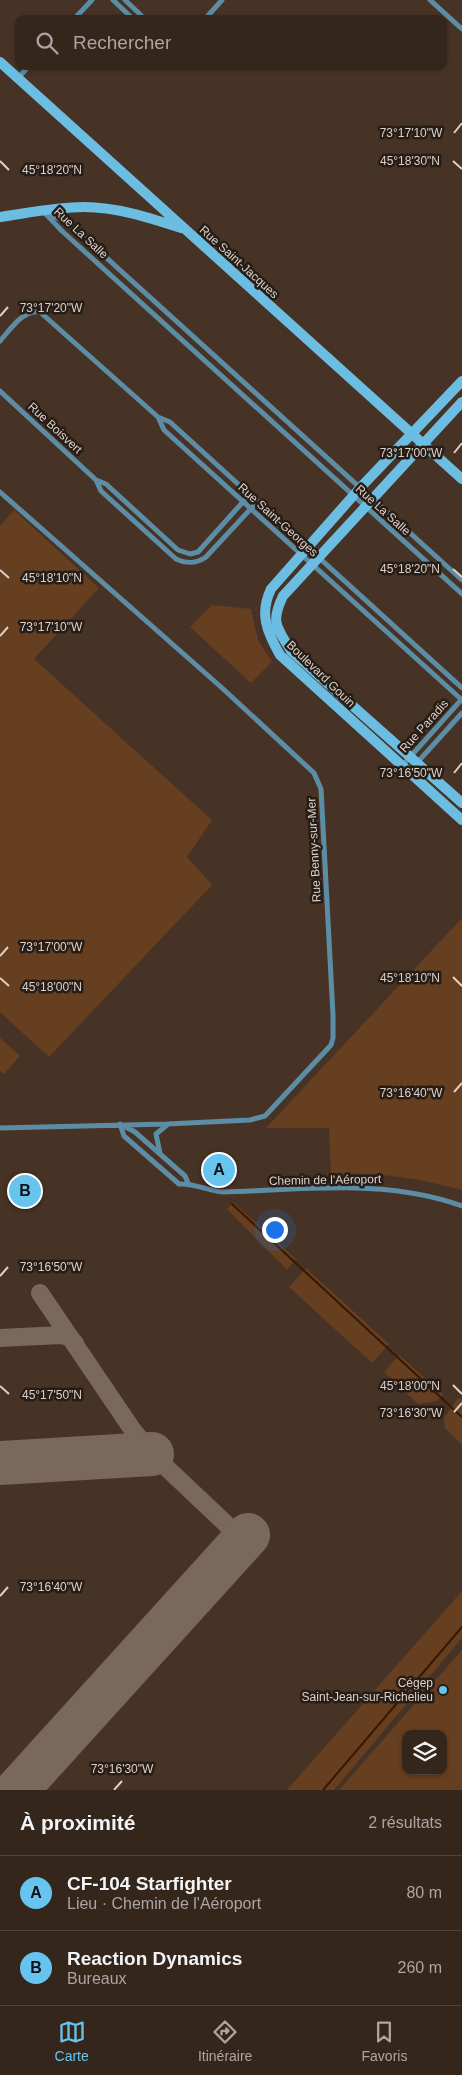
<!DOCTYPE html>
<html lang="fr">
<meta charset="utf-8">
<style>
:root{--surface:#35261c;--page:#403229;--text:#f1f3f6;--muted:#aaa5a3;--line:#4f433b;--accent:#66c4ef}
body{margin:0;font-family:Arial,sans-serif;background:var(--page);color:var(--text)}
.controls{position:absolute;right:15px;bottom:15px;display:grid;overflow:hidden;border-radius:10px;box-shadow:0 1px 4px #0004}
.controls button{width:45px;height:45px;display:grid;place-items:center;padding:0;border:0;border-bottom:1px solid var(--line);background:var(--surface);color:var(--text);font:25px sans-serif}
.you{position:absolute;left:274px;top:1229px;width:18px;height:18px;margin:-12px;border:4px solid #fff;border-radius:50%;background:#1a73e8;box-shadow:0 0 0 8px #1a73e833}
.badge{display:grid;place-items:center;width:32px;height:32px;border-radius:50%;background:var(--accent);color:#111;font-size:16px;font-weight:700}
.pin{position:absolute;translate:-50% -50%;border:2px solid #fff;box-shadow:0 1px 5px #0006}
.list{margin:0;padding:0;list-style:none}
h2{display:flex;justify-content:space-between;align-items:center;height:65px;margin:0;padding:0 20px;font-size:21px}
h2 small{font-size:16px;font-weight:400;color:var(--muted)}
.list li{display:grid;grid-template-columns:32px 1fr auto;gap:15px;align-items:center;box-sizing:border-box;height:75px;padding:0 20px;border-top:1px solid var(--line)}
.list b{display:block;font-size:19px;white-space:nowrap}
.list p{margin:0;font-size:16px;white-space:nowrap;color:var(--muted)}
.list em{font-size:16px;font-style:normal;color:var(--muted)}
.icon{flex:none;width:28px;height:28px;fill:none;stroke:currentColor;stroke-width:2;stroke-linecap:round;stroke-linejoin:round}
.map{position:relative;flex:none;width:462px;height:1790px;overflow:hidden}
.search{position:absolute;background:var(--surface);box-shadow:0 1px 4px #0004;left:15px;right:15px;top:15px;height:55px;display:flex;align-items:center;gap:12px;box-sizing:border-box;padding:0 18px;border-radius:10px;color:var(--muted);font-size:19px}
.sheet{height:215px;background:var(--surface)}
nav{display:flex;justify-content:space-around;align-items:center;box-sizing:border-box;height:70px;border-top:1px solid var(--line);background:var(--surface);font-size:14px;color:var(--muted)}
nav a{display:grid;justify-items:center;gap:2px}
nav .on{color:var(--accent)}
.map>svg:first-child{display:block}
.green{fill:#663e20;fill-rule:evenodd}
.lines{fill:none;stroke-linecap:round;stroke-linejoin:round}
.stream{stroke:#381700;stroke-width:2}
.taxiway{stroke:#7a685c;stroke-width:18}
.runway{stroke:#7a685c;stroke-width:44}
.street{stroke:#5c8da5;stroke-width:5}
.secondary{stroke:#6cbde2;stroke-width:10}
.ticks{fill:none;stroke:#ded0c8;stroke-width:2}
.poi-dot{fill:#66c4ef;stroke:#261d17;stroke-width:2}
.labels{text-anchor:middle;stroke-width:5;stroke-linejoin:round;paint-order:stroke}
.street-label{font-size:12px;fill:#ded0c8;stroke:#261d17}
.poi-label{font-size:12px;fill:#ded0c8;stroke:#261d17;text-anchor:end}
.ticks-label{font-size:12px;text-anchor:middle;fill:#ded0c8;stroke:#261d17;stroke-width:5;stroke-linejoin:round;paint-order:stroke}
</style>
<div class="map">
<svg width="462" height="1790" viewBox="0 0 462 1790">
<rect width="100%" height="100%" fill="#473325"/>
<path class="green" d="M14 510 99 588 34 659 212 820 187 857 212 885 49 1057 0 1012V526Z
M212 605 251 609 258 640 272 662 251 683 190 627Z
M462 918V1190C418 1178 376 1172 331 1174L329 1128H266Z
M0 1038 20 1056 4 1074 0 1071Z
M233 1202 296 1259 287 1270 227 1209Z
M306 1268 389 1344 372 1363 289 1287Z
M399 1355 443 1394 437 1401 418 1404 384 1372Z
M458 1398 462 1399V1445L445 1428 444 1418Z
M462 1591V1638L334 1790H287Z
M462 1650V1790H339ZM406 1734H443V1771H406Z"/>
<g class="lines">
<path class="stream" d="M232 1204 462 1417
M323 1790 462 1627"/>
<path class="taxiway" d="M40 1293 132 1429 152 1454 243 1540
M0 1338 61 1335 69 1337 75 1343"/>
<path class="runway" d="M0 1463 152 1454
M17 1790 248 1535"/>
<path class="street" d="M113 0 133 19
M125 0 145 19
M430 0 462 29
M74 19 92 0
M205 19 222 0
M18 78 29 66
M42 210 62 231 462 594
M45 212 68 223 462 580
M0 341C10 330 23 309 40 312L158 417 170 422 462 688
M0 391 96 480 106 484 178 550 190 554 198 552 250 494
M158 417 164 430 462 700
M96 480 101 491 176 559C187 564 196 564 206 557L258 501
M0 492 221 687 314 773 321 789 333 1015V1038L331 1045 265 1116 250 1120 167 1124 0 1128
M416 764 462 713
M402 766 462 699
M120 1124 124 1136 179 1184C194 1183 209 1191 223 1192 302 1190 387 1178 462 1206
M122 1125 135 1132 185 1176 188 1183
M160 1153 156 1134 167 1125"/>
<path class="secondary" d="M0 62 462 479
M0 217C28 213 56 207 84 207 117 207 150 218 181 228
M462 381 360 488 271 589C259 614 267 632 280 655L462 820
M462 402 283 596C270 623 277 627 291 651L462 803"/>
</g>
<path class="ticks" d="M454 133 462 123M0 161 9 170M453 161 462 169M0 316 8 307M454 453 462 443M453 569 462 577M0 570 9 578M0 636 8 627M454 773 462 763M0 956 8 947M453 977 462 986M0 978 9 986M454 1092 462 1083M0 1276 8 1267M453 1385 462 1394M0 1386 9 1394M454 1412 462 1403M0 1596 8 1587M114 1790 122 1781"/>
<circle class="poi-dot" cx="443" cy="1690" r="5"/>
<g class="labels">
<g class="street-label">
<text transform="translate(81 233) rotate(43)" y="4">Rue La Salle</text>
<text transform="translate(239 262) rotate(42)" y="4">Rue Saint-Jacques</text>
<text transform="translate(55 428) rotate(43)" y="4">Rue Boisvert</text>
<text transform="translate(383 510) rotate(42)" y="4">Rue La Salle</text>
<text transform="translate(278 520) rotate(42)" y="4">Rue Saint-Georges</text>
<text transform="translate(321 674) rotate(44)" y="4">Boulevard Gouin</text>
<text transform="translate(424 726) rotate(-48)" y="4">Rue Paradis</text>
<text transform="translate(314 850) rotate(-93)" y="4">Rue Benny-sur-Mer</text>
<text transform="translate(325 1180) rotate(-1)" y="4">Chemin de l'Aéroport</text>
</g>
<g class="poi-label">
<text x="433" y="1687">Cégep<tspan x="433" dy="14">Saint-Jean-sur-Richelieu</tspan></text>
</g>
</g>
<g class="ticks-label">
<text x="411" y="137">73°17'10"W</text>
<text x="410" y="165">45°18'30"N</text>
<text x="52" y="174">45°18'20"N</text>
<text x="51" y="312">73°17'20"W</text>
<text x="411" y="457">73°17'00"W</text>
<text x="410" y="573">45°18'20"N</text>
<text x="52" y="582">45°18'10"N</text>
<text x="51" y="631">73°17'10"W</text>
<text x="411" y="777">73°16'50"W</text>
<text x="51" y="951">73°17'00"W</text>
<text x="410" y="982">45°18'10"N</text>
<text x="52" y="991">45°18'00"N</text>
<text x="411" y="1097">73°16'40"W</text>
<text x="51" y="1271">73°16'50"W</text>
<text x="410" y="1390">45°18'00"N</text>
<text x="52" y="1399">45°17'50"N</text>
<text x="411" y="1417">73°16'30"W</text>
<text x="51" y="1591">73°16'40"W</text>
<text x="122" y="1773">73°16'30"W</text>
</g>
</svg>
<div class="controls">
<button><svg class="icon" aria-label="layers" viewBox="0 0 24 24"><path d="M12 4l9 5-9 5-9-5zM3 14l9 5 9-5"/></svg></button>
</div>
<div class="you"></div>
<div class="pin badge" style="left:219px;top:1170px">A</div>
<div class="pin badge" style="left:25px;top:1191px">B</div>
<div class="search"><svg class="icon" aria-label="search" viewBox="0 0 24 24"><circle cx="10" cy="10" r="6"/><path d="M15 15l6 6"/></svg>Rechercher</div>
</div>
<section class="sheet">
<h2>À proximité<small>2 résultats</small></h2>
<ul class="list">
<li><span class="badge">A</span><div><b>CF-104 Starfighter</b><p>Lieu · Chemin de l'Aéroport</p></div><em>80 m</em></li>
<li><span class="badge">B</span><div><b>Reaction Dynamics</b><p>Bureaux</p></div><em>260 m</em></li>
</ul>
</section>
<nav>
<a class="on"><svg class="icon" aria-label="map" viewBox="0 0 24 24"><path d="M3 6l6-2 6 2 6-2v14l-6 2-6-2-6 2zM9 4v14M15 6v14"/></svg>Carte</a>
<a><svg class="icon" aria-label="directions" viewBox="0 0 24 24"><path d="M12 3l9 9-9 9-9-9zM9 14v-3h6M13 9l2 2-2 2"/></svg>Itinéraire</a>
<a><svg class="icon" aria-label="saved" viewBox="0 0 24 24"><path d="M7 4h10v16l-5-4-5 4z"/></svg>Favoris</a>
</nav>
